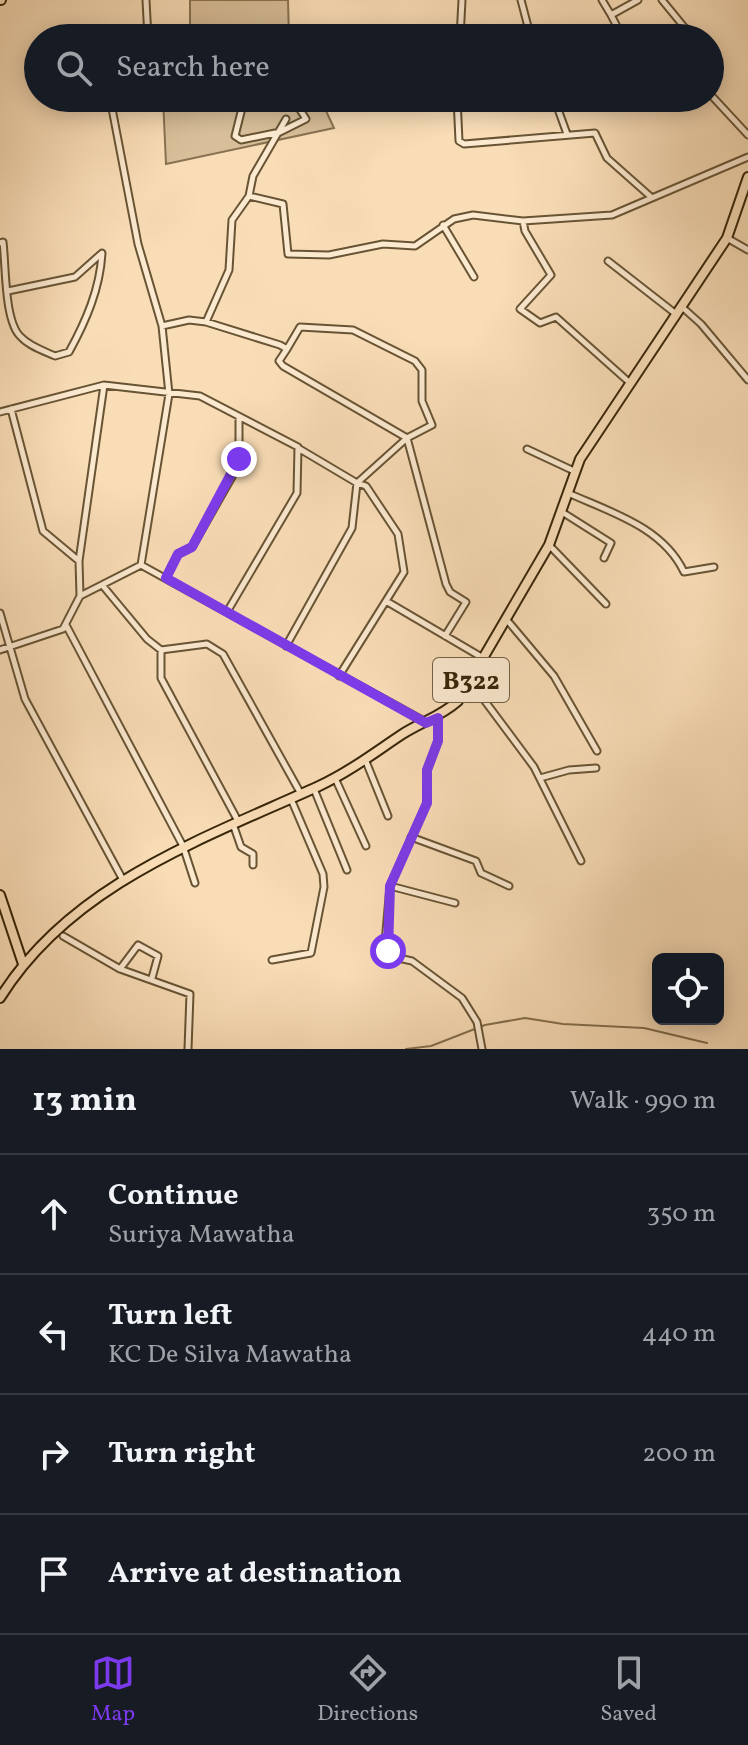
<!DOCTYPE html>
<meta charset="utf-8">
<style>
:root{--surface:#171b24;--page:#242831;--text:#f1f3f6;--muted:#9ea1a6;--line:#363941;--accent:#7c3aed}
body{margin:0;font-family:Vollkorn,serif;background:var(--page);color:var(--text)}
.controls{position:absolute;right:24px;bottom:24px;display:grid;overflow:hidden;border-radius:12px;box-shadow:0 4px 20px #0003}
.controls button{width:72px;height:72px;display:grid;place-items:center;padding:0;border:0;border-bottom:2px solid var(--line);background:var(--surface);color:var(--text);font:40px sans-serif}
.stop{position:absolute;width:24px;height:24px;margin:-18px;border:6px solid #7c3aed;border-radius:50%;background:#fff}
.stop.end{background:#7c3aed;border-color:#fff;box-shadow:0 2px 8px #0008}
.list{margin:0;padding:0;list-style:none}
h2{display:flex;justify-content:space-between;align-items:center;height:104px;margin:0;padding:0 32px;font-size:34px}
h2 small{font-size:26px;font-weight:400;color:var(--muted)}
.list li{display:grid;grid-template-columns:52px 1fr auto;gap:24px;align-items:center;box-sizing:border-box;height:120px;padding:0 32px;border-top:2px solid var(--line)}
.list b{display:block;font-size:30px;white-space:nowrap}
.list p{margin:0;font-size:26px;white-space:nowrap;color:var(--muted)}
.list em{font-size:26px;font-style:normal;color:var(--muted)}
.icon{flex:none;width:44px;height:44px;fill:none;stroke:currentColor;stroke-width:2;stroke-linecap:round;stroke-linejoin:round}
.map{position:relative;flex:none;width:748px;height:1049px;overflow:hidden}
.search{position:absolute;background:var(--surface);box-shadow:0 4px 20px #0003;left:24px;right:24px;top:24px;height:88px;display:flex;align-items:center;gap:20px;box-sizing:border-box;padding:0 28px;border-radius:44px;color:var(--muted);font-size:30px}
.sheet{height:584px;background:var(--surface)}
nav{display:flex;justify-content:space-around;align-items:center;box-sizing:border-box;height:112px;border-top:2px solid var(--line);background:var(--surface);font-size:22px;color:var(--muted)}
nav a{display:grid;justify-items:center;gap:4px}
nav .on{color:var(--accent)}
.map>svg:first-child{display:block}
.green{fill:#d8be99;stroke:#887251;stroke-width:2}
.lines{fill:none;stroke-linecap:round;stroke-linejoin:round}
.stream{stroke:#846f4e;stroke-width:2}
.street-casing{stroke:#685434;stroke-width:9}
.primary-casing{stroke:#382609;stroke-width:12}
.street{stroke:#fbe9d0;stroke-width:5}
.primary{stroke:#f9ddb7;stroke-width:8}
.route{stroke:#7c3aed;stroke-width:10}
.labels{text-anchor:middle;stroke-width:8;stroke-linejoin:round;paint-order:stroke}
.shield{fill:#fbe9d0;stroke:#726045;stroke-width:2}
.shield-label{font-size:26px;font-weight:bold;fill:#382609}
</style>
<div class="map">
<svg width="748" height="1049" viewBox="0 0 748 1049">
<rect width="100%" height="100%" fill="#f9ddb7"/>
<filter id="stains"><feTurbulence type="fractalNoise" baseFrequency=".0025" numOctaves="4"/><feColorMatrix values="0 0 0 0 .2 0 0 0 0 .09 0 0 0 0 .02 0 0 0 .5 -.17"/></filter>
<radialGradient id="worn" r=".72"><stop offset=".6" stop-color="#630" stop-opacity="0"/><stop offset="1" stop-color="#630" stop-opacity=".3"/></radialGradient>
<path class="green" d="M190 0H288L289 38H190Z
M163 98H320L334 128 166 164Z"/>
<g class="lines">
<path class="stream" d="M406 1049 431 1046 485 1025 525 1018 563 1024 644 1028 707 1043"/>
<defs>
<path id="street" d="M146 0 148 38
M521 0 531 38
M602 0 611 15 638 0
M662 0 685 28
M611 15 623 38
M388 38H391
M460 38 462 0
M710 94 748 135
M110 98 138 244 162 326 169 394 141 565 424 721
M457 98 459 141 464 144 595 133 607 158 651 197
M554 98 567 134
M272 100 297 105 306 119 280 132 241 140 235 136 242 108Z
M249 196 253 176 286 119
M523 221 525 231 551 275 520 309 540 323 556 317 630 383
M443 225 474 277
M727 238 748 250
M0 243 3 242C6 265 4 322 21 337 29 346 44 351 55 356L69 352C86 321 100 289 102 253L75 277 8 291
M608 261 676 314
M682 307 701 324 748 380
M206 322 280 345 287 349 279 361 283 366 407 438 357 483 366 486 398 534 404 572 339 676
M162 326 189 320 206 322 229 270 232 220 249 196 283 204 288 254 329 255 383 244 415 246 454 219 473 215 523 221 612 215 748 157
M287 349 300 327 353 330 415 361 422 370V401L432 425 407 438 446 584 450 592 466 602 445 636
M11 409 43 531 79 561
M0 412 104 385 200 396 298 447 297 493 227 612
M527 449 574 471
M568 493C610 512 663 527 684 572L714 567
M562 512 611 543 604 558
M549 545 606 604
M166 578 178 554 192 547 232 477 239 459V418
M103 586 147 639 161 650 207 644 223 654 301 794
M80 596 141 565
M386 601 483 658
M0 613 25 699 123 880
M507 620 554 676 597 751
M66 625 183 846 195 883
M286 646 352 528 357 483 298 448
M0 650 63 629 80 596 79 561 104 385
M161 650V678L238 821
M470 681 534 767 581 861
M438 718V741L427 770V803L390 886 385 943 394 957 412 961 462 998 477 1022 482 1049
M365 759 388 816
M335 778 366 846
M540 778 569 770 596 768
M314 789 347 870
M233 824 241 847 253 854V865
M411 837 476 861 481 873 509 886
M390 886 455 903
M63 936 120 969 190 994 188 1049
M272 960 311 953 324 887 323 874 291 799
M120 969 138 945 158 956 152 978"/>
<path id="primary" d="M0 0H1
M0 895 23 964
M0 998C71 884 203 839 319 786 349 772 374 753 401 735 421 722 440 717 458 701L549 545 580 459 727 238 748 177"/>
</defs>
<use href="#street" class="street-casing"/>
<use href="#primary" class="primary-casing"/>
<use href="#street" class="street"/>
<use href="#primary" class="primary"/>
</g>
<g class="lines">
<path class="route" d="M239 459 192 547 178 554 166 578 426 723 438 718V741L427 770V803L390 886 388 951"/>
</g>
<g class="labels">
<rect class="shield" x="433" y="658" width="76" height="44" rx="6"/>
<g class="shield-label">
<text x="471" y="689">B322</text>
</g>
</g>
<rect width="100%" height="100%" filter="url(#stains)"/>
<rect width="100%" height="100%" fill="url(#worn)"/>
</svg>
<div class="controls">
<button><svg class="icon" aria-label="locate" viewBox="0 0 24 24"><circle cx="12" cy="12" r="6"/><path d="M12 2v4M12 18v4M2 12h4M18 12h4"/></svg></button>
</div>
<div class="stop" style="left:388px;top:951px"></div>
<div class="stop end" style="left:239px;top:459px"></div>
<div class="search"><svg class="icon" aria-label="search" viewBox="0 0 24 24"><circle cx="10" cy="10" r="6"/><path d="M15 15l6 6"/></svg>Search here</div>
</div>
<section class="sheet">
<h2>13 min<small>Walk · 990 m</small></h2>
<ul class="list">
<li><svg class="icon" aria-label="ahead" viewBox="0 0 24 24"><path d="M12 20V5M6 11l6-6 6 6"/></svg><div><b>Continue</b><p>Suriya Mawatha</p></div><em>350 m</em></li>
<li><svg class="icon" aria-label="left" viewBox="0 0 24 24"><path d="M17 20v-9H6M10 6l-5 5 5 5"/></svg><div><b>Turn left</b><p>KC De Silva Mawatha</p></div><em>440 m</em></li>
<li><svg class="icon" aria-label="right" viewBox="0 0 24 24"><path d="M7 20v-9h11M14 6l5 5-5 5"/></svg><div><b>Turn right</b></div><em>200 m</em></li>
<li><svg class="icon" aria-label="arrive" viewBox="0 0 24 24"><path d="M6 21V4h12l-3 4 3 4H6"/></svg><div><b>Arrive at destination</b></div></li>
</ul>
</section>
<nav>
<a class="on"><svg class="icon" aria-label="map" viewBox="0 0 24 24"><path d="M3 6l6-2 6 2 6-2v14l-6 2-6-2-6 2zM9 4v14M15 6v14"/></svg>Map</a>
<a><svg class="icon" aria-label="directions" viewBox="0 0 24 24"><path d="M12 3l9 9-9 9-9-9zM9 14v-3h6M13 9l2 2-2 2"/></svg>Directions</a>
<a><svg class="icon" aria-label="saved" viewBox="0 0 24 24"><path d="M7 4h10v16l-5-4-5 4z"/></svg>Saved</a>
</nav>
